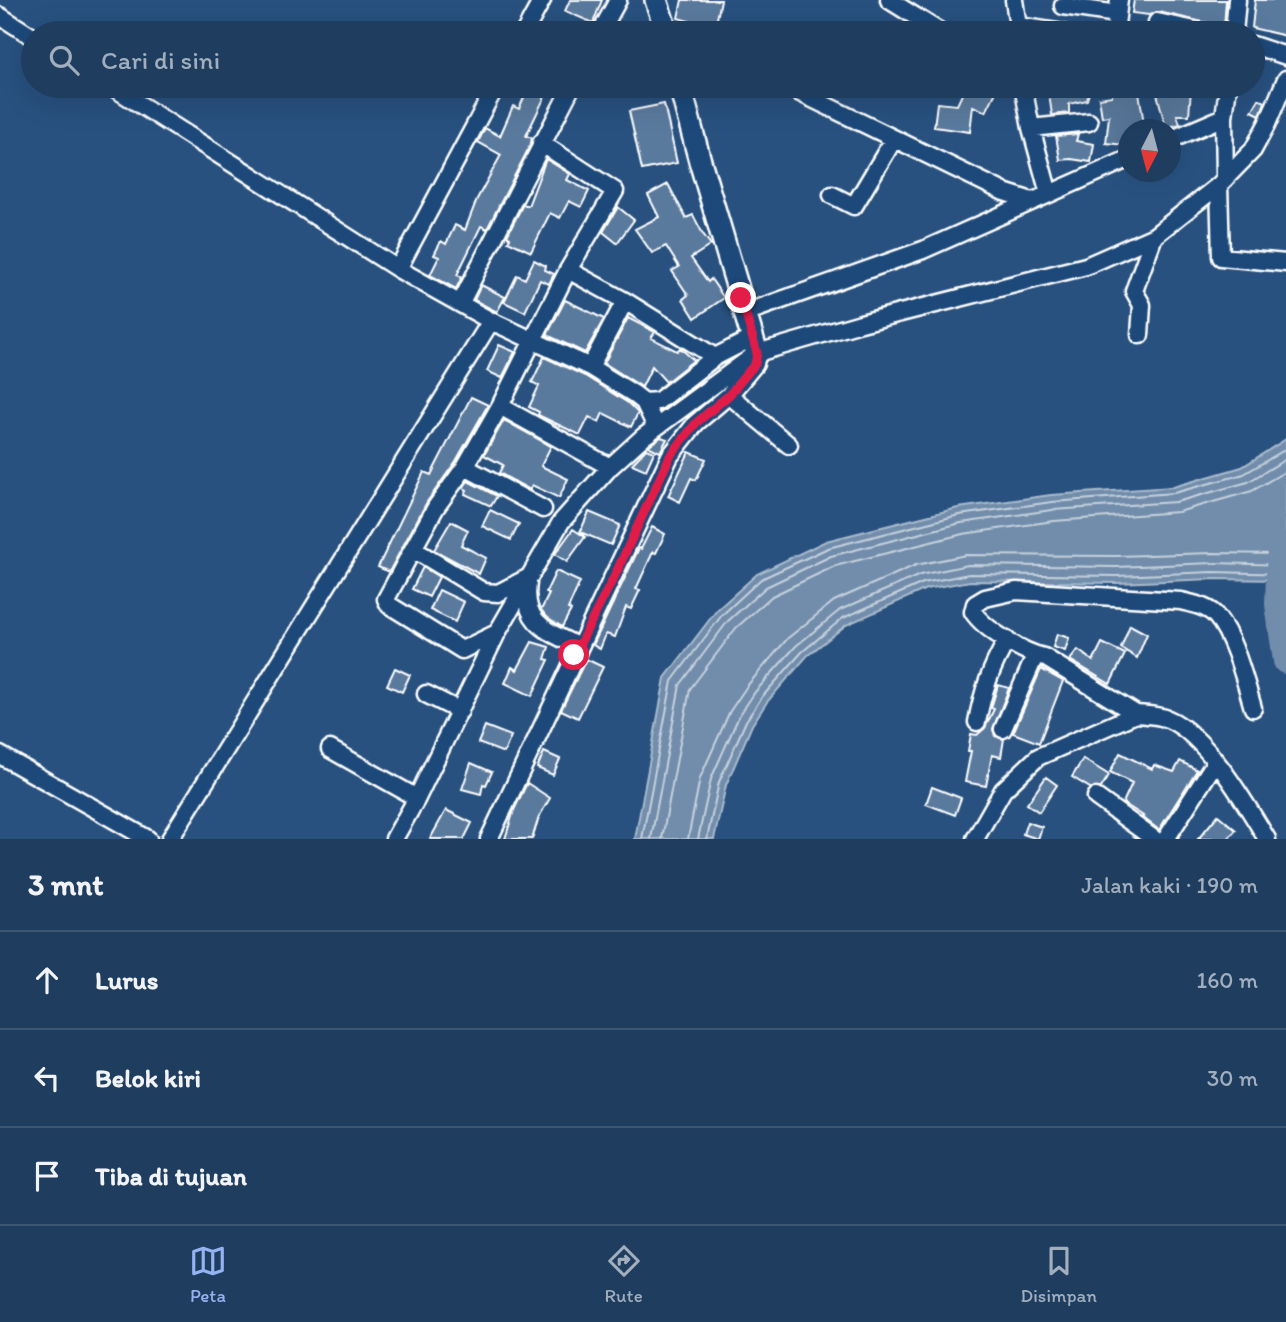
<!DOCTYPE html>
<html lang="id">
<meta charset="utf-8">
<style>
:root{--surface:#1e3d5f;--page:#264465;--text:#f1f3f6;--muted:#a1aebd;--line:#3c5674;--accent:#95b2f1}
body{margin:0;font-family:Itim,sans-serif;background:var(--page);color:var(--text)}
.compass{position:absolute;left:1118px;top:119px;width:63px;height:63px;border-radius:50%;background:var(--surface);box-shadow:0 7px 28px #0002;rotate:186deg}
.stop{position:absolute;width:21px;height:21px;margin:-16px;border:5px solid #e11d48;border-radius:50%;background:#fff}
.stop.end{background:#e11d48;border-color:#fff;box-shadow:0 2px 7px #0008}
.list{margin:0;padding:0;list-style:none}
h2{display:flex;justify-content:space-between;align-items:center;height:91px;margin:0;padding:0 28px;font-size:30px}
h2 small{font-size:23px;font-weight:400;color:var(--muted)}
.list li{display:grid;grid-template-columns:46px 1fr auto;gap:21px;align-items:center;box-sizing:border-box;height:98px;padding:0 28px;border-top:2px solid var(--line)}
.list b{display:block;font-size:26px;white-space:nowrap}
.list em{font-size:23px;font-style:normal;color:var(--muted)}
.icon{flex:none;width:38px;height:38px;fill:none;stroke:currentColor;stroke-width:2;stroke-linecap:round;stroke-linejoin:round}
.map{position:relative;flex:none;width:1286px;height:839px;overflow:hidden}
.search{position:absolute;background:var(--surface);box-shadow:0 7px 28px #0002;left:21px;right:21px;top:21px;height:77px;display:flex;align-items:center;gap:18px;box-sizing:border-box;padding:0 24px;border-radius:38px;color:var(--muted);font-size:26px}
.sheet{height:385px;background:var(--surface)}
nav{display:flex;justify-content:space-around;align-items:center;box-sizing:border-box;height:98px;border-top:2px solid var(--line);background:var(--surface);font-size:19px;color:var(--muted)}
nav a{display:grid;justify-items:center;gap:4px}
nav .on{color:var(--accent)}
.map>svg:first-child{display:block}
.water{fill:#718dab;stroke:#aabbcd;stroke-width:2}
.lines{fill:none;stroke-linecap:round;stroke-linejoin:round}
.shore{stroke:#c6d1dd;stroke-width:2}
.river{stroke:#718dab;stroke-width:26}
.building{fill:#5a7a9d;stroke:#fff;stroke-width:2}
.minor-casing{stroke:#fff;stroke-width:21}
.tertiary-casing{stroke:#fff;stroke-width:26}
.minor{stroke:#1f4a7a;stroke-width:16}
.tertiary{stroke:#1f4a7a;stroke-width:21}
.route{stroke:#e11d48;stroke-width:9}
</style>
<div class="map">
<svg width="1286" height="839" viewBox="0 0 1286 839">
<rect width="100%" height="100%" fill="#28517f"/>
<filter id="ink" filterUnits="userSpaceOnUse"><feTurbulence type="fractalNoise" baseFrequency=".0143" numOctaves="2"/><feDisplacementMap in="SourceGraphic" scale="14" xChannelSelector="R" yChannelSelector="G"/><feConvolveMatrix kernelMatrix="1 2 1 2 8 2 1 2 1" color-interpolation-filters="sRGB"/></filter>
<g filter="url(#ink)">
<path class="water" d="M1286 439V580L1213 579 1117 583 970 581 926 589 846 625 807 656 767 702 752 725 726 785 714 839H635L665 678 717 610 757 574 826 541 958 508 1051 495 1173 487 1242 467Z"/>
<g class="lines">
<path class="shore" d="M642 839 672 681 722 615 761 579 828 548 959 515 1052 502 1174 493 1244 474 1286 449
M651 839 680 685 728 621 766 587 831 556 961 523 1052 510 1176 502 1248 482 1286 459
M662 839 690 689 736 628 772 596 835 566 963 534 1054 521 1178 512 1252 491 1286 471
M688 839 700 778 730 711 747 686 788 638 834 601 916 565 966 555 1116 556 1213 553 1286 554
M698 839 711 779 739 716 755 692 796 646 840 610 920 575 968 565 1116 567 1213 563 1286 565
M707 839 719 782 746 721 762 697 802 652 843 618 923 583 969 574 1116 576 1213 572 1286 574"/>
<path class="river" d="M1280 544 1278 604 1286 661"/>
</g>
<path class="building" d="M570 0H602L593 23 565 11Z
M682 0H721L715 28 678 18Z
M1134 0H1226L1224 27 1159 12 1149 15 1132 13Z
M1255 0H1286V36L1252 28Z
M529 86H550L526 136 532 138 531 144 487 229 481 226 457 275 462 277 456 289 430 275 439 257 434 255 441 241 446 244 455 225 465 230 477 199 501 155 478 142 485 128 500 136 513 106 519 109Z
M966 86H986L997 90 986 112 973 106 970 132 934 127 937 103 957 105Z
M1064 86H1091L1087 100 1069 104V113L1052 115 1049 94 1066 93Z
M1112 86H1138L1145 130H1127L1125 145 1106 143 1109 116 1102 117 1099 98 1112 96Z
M1155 86 1191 89 1189 115H1177L1180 124 1166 128Z
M1259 99 1265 102 1260 115 1252 111Z
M664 104 677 163 642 170 629 111Z
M1078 134 1076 141 1094 144 1091 162 1071 159 1060 160 1056 136Z
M546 159 570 174 567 180 589 191 581 207 569 201 560 218 550 213 531 252 508 241 510 238 507 236 523 204 528 206Z
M668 184 686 218 693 215 703 234 711 245 691 258 708 282 711 279 724 298 695 318 683 299 688 295 672 271 679 267 666 246 652 253 635 229 659 217 648 195Z
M618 207 634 220 617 243 603 232Z
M534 260 546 266 545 270 554 274 549 284 540 280 525 312 504 302 517 275 525 279Z
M481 285 505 297 497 312 474 300Z
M565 300 604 319 585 353 547 335Z
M628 318 655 332 651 338 677 351 680 348 694 360 666 382 652 366 642 387 604 363Z
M499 345 515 352 502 378 487 371Z
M544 357 585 376 628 403 638 413 631 427 603 413 599 422 589 417 580 435 538 415 539 412 529 407 539 386 532 382Z
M471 397 488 405 456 461 427 502 389 572 378 567 424 472 431 475Z
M504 420 551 446 541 466 568 479 559 498 532 485 530 490 499 473 503 465 484 455Z
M661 437 667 439 660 452 648 446Z
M646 449 654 452 646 470 632 464Z
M689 452 706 459 696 480 691 478 680 502 668 496Z
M468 481 497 496 491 506 465 494 467 490 463 488Z
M490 510 519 524 511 540 482 526Z
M589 512 620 525 611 545 580 532Z
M451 521 468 530 461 545 486 558 479 574 434 550Z
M652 527 665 534 656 553 653 552 636 589 640 590 631 609 626 607 615 637 606 634 600 649 593 645 639 548 641 549Z
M573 529 585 537 567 562 555 554Z
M423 567 439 577 429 597 412 589Z
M556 571 580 582 568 609 571 610 562 627 547 617 541 610 549 594 546 592Z
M439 590 464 602 455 622 430 610Z
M1130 625 1147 634 1137 658 1121 648Z
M1057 634 1069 638 1065 651 1053 647Z
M532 642 549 647 545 659 549 660 532 696 505 683 512 667 517 670Z
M1102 643 1125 654 1110 684 1070 660 1078 650 1093 661Z
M586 659 603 667 578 718 561 710Z
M395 668 410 675 402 692 387 685Z
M1041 669 1063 681 1039 743 1013 733Z
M998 685 1009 688 993 729 995 736 1004 739 1001 757 992 755 986 786 965 782 971 751H968L971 734 977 735 985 728 994 709 991 708Z
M485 726 511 736 504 753 478 743Z
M544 752 560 759 553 775 537 768Z
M1120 753 1152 769 1154 765 1174 772 1180 761 1197 770 1159 830 1142 817 1143 816 1123 803 1132 783 1110 772Z
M1083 759 1109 775 1101 788H1090L1072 777Z
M471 763 492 772 486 785 483 784 481 794 462 789Z
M1046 777 1057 785 1039 812 1027 804Z
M527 783 550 798 539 817 532 839H505L514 810Z
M932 787 961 798 955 815 926 804Z
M446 810 472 823 464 839H430Z
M1218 815 1236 830 1228 839H1198Z
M1027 822 1042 827 1038 839 1023 834Z"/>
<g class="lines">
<defs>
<path id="minor" d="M889 0 942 33
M1014 0 1019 33
M1063 6 1117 14
M0 16 33 37
M1157 22 1209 33
M1018 26 1063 33
M524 33 542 0
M600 33 618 0
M1115 33 1119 0
M1234 33 1237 0
M1253 45 1286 56
M111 86 398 269 491 321 590 367 634 394 644 402 656 427
M786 86 1004 192 1032 201
M1023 86 1031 128 1049 194
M1224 117 1225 179
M1031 128 1089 122
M1170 140 1224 117 1228 86
M1219 185 1221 257 1286 263
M832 195 854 206 894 139
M398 269 496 86
M568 270 625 301 715 357
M460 304 572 86
M745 313 923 250 1128 159
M1140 335 1142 305 1134 291 1154 236
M590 367 625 301
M729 395 789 445
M644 402 658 401 715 357 752 338
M500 406 610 467
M465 467 543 509
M413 549 386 599 389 605 462 650 497 633
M529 577 498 593 484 592 413 549 436 507 465 467 500 406 568 270 615 191 541 143
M528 583C522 624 548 631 579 647
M426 694 460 711
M1136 714 1044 657C1024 653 985 630 973 612L975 604 985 598 1016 591 1181 601C1192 604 1208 606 1216 616 1234 636 1245 681 1253 708
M977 722C983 690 991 668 1007 640
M1003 729 1035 656
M330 749 417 798
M0 755 148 839
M1096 797 1154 839
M170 839 491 321
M394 839 417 798 497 633 561 522 610 467 643 437 757 353 861 323 1086 266 1154 236 1219 185 1253 150 1267 124 1286 79
M489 839 670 456 696 423 729 395 755 364 756 359
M975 839 1003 790 1038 757 1136 714C1147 715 1158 715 1168 719 1206 735 1246 804 1267 839
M1166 839 1216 761"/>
<path id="tertiary" d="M656 0 667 33
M680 86 700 161 757 353"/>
</defs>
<use href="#minor" class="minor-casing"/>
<use href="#tertiary" class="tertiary-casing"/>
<use href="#minor" class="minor"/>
<use href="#tertiary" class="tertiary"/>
</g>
</g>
<g class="lines" filter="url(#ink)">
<path class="route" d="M574 655 615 575 670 456 696 423 729 395 755 364 757 353 741 298"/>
</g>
</svg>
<svg class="compass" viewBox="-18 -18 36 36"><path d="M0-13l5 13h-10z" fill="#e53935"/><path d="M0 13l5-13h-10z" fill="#a1aebd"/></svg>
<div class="stop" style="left:574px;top:655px"></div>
<div class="stop end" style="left:741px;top:298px"></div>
<div class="search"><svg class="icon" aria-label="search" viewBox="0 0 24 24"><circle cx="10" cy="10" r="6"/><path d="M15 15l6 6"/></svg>Cari di sini</div>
</div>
<section class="sheet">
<h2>3 mnt<small>Jalan kaki · 190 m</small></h2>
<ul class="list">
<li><svg class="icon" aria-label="ahead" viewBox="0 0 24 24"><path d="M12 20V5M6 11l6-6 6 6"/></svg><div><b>Lurus</b></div><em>160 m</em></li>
<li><svg class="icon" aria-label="left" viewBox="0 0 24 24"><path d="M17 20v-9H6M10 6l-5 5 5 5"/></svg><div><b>Belok kiri</b></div><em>30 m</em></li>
<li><svg class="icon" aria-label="arrive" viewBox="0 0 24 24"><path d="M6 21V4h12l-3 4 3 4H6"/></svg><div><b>Tiba di tujuan</b></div></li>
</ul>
</section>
<nav>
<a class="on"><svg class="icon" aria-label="map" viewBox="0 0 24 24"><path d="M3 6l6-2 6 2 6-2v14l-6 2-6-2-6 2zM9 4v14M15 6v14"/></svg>Peta</a>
<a><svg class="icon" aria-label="directions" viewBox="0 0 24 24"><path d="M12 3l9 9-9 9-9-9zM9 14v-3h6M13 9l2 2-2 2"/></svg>Rute</a>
<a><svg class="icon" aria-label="saved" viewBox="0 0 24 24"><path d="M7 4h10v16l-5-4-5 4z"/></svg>Disimpan</a>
</nav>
